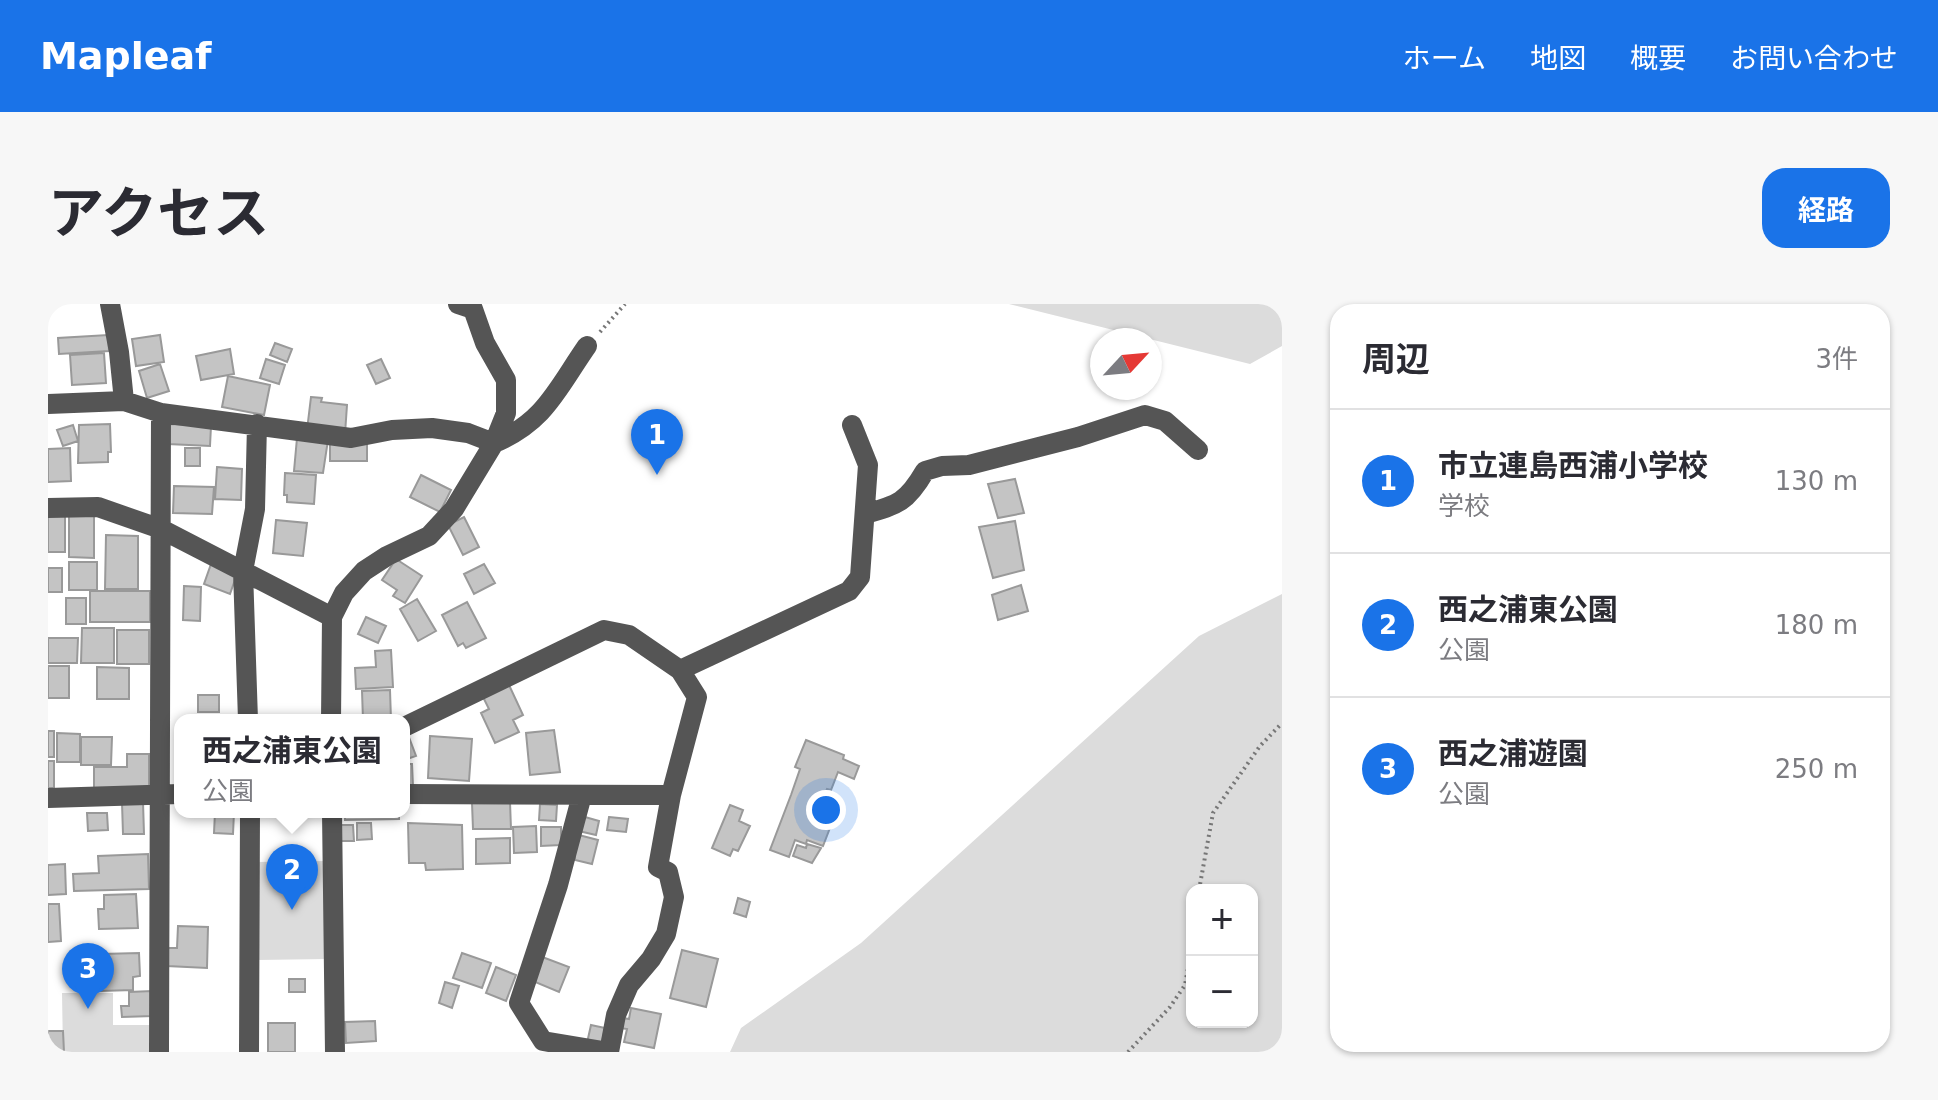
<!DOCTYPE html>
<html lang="ja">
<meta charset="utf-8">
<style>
:root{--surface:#fff;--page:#f7f7f7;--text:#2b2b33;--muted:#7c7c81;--line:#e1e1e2;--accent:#1a73e8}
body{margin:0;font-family:"DejaVu Sans","Noto Sans JP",sans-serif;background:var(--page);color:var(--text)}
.controls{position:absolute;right:24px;bottom:24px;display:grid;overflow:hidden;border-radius:16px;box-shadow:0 2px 6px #0004}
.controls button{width:72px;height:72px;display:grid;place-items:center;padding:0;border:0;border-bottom:2px solid var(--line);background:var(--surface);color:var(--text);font:40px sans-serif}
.compass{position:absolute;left:1042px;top:24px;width:72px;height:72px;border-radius:50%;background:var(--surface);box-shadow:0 2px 6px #0004;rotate:64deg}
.you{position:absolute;left:778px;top:506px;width:28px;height:28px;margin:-20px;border:6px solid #fff;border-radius:50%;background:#1a73e8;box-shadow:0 0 0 12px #1a73e833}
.badge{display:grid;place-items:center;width:52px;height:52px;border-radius:50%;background:var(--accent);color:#fff;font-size:26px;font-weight:700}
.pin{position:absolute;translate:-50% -66px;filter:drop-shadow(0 2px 4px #0008)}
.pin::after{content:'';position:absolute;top:42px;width:28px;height:24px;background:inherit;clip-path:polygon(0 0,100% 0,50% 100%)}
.popup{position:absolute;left:126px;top:410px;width:236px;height:104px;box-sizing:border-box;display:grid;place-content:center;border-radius:16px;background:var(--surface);filter:drop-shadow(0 2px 6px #0005);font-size:26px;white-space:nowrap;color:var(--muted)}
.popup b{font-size:30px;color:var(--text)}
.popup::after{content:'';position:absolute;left:50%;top:100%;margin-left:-16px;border:16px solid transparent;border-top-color:var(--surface)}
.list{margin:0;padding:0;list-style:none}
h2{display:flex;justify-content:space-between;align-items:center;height:104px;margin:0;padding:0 32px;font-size:34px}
h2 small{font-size:26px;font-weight:400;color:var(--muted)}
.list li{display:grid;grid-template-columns:52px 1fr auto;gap:24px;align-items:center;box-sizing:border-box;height:144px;padding:0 32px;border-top:2px solid var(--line)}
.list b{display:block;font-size:30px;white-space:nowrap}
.list p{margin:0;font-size:26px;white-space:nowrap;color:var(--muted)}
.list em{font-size:26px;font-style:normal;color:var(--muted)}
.map{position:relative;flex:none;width:1234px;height:748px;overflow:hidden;border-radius:24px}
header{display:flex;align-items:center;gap:48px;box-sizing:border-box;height:112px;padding:0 40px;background:var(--accent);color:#fff}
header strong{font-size:38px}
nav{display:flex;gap:44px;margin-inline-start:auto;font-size:28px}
.intro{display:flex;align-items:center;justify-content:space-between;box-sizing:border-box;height:192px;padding:0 48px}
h1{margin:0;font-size:56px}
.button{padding:20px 36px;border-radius:24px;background:var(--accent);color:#fff;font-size:28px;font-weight:700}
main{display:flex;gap:48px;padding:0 48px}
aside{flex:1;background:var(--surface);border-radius:24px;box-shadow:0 2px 6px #0004}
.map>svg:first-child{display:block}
.green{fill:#dcdcdc;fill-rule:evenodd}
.building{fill:#c4c4c4;stroke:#999;stroke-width:2}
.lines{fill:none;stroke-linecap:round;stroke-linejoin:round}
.path{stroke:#777;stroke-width:4;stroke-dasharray:2 4;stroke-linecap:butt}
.minor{stroke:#555;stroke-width:20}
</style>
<header>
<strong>Mapleaf</strong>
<nav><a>ホーム</a><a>地図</a><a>概要</a><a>お問い合わせ</a></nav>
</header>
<div class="intro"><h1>アクセス</h1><a class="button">経路</a></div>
<main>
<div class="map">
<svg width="1234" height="748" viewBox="0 0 1234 748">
<rect width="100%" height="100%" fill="#fff"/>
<path class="green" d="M961 0H1234V42L1202 60Z
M1234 290V748H682L693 724 813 639 1151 332ZM1204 586V718H1144V586Z
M278 557 279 655 209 656 208 558Z
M14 689H65V721H104V748H15Z"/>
<path class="building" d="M60 31 61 47 11 50 10 34Z
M112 31 116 58 88 62 84 35Z
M227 39 244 45 239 58 222 51Z
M182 45 186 70 153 76 148 52Z
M56 49 58 79 24 81 22 51Z
M218 55 237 61 231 80 212 74Z
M333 55 342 74 328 80 319 61Z
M112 60 121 87 99 94 91 67Z
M180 72 222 81 216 111 174 103Z
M263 93 274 94 273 98 299 101 297 130 259 126Z
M62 120 63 148H60V158L30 159 31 121Z
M121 120 163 122 162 142 120 140Z
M25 121 30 137 15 142 9 126Z
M249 134 280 136 275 169 246 167Z
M282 138H319V157H282Z
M22 144 23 177 0 178V145Z
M137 144H152V162H137Z
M169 163 194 165 193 196 167 195Z
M237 169 268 171 266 200 239 198V191H236Z
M373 171 403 186 392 208 362 193Z
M967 175 976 209 950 214 940 180Z
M126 182 166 183 164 210 125 209Z
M0 211 17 212V248H0Z
M21 212H46V254L21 253Z
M416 213 431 243 415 251 400 221Z
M228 216 259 219 255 252 225 249Z
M967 217 976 266 945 274 931 223Z
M58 231 90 232V285H57Z
M348 255 374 272 357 299 345 292 349 286 334 276Z
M21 258H49V286H21Z
M163 260 189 270 182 290 156 280Z
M436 260 447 279 426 290 416 270Z
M0 264H14V288H0Z
M973 281 980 307 950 316 944 291Z
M136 282 153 283 152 317 135 316Z
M42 287H102V318H42Z
M18 294H38V320H18Z
M369 295 388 327 370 337 352 305Z
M419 298 438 334 418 344 415 339 410 342 394 311Z
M318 313 338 322 330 339 310 330Z
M34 324H66V359H33Z
M69 326H101V360H69Z
M0 334H30L29 359H0Z
M343 346 345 383 308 385 307 364 328 363 327 347Z
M0 362H21V394H0Z
M49 363 81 364V395H49Z
M461 381 475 411 465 416 471 428 447 439 433 409 441 405 435 393Z
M342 386 343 416H315L314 387Z
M150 391H171V408H150Z
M153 412H186V416H153Z
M506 426 512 468 482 471 478 429Z
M0 427H6V453H0Z
M359 428 368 452 356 456V429Z
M9 429 32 430V458H9Z
M382 432 424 435 421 477 380 474Z
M33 433H64L63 461H33Z
M758 436 796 451 795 455 811 462 806 475 790 468 783 486 779 485 769 510 785 516 775 542 759 536 758 540 747 536 741 553 722 546 743 491 752 465 747 463Z
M79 450H101V486H46V463H79Z
M0 457H6V484H0Z
M356 460H364L365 482 356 483Z
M95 498 96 530H75L74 499Z
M462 498 463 525H425L424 499Z
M492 500 509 501 508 517 491 516Z
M682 501 695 506 691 517 702 522 690 547 685 545 682 552 664 544Z
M167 508H186L185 530 166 529Z
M297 508H351V515L297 516Z
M39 509H59L60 526 40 527Z
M530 511 551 517 548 531 526 526Z
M561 513 580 515 578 528 559 526Z
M309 519H323L324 535 309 536Z
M360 519 414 521 415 565 378 566 377 559H361Z
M288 521H305L306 537H289Z
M488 522 489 548 466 549 465 523Z
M493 523H513V541L493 542Z
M527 530 550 536 544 560 527 556Z
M462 534V559L428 560V535Z
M759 540 773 544 764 559 745 552 749 541 758 544Z
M100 550 101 585 26 587 25 570 51 569 50 552Z
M17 560 18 590 0 591V561Z
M88 590 90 624 51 625 50 605H56V591Z
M690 594 702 598 698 613 686 609Z
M0 600H11L13 637 0 638Z
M130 622 160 623 159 664 119 662 120 644H129Z
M634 646 670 655 658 703 622 694Z
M91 649 92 672 85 673V686L52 687 53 650Z
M414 649 443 659 434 684 405 674Z
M489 651 521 663 511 688 480 675Z
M448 663 468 671 458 697 438 689Z
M241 675H257V688H241Z
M397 678 411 682 404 704 391 699Z
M104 687 105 712 74 713 73 702H81V688Z
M583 704 613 710 606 744 576 738 579 725 572 724 575 714 581 715Z
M327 717 328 737 298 739 297 718Z
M220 719H247V748H220Z
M543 721 557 724 553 742 539 739Z
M0 727H15L16 748H0Z"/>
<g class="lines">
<path class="path" d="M552 28 577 0
M1151 586 1165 509 1212 442 1234 419
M1080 748 1122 703 1137 681 1144 642"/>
<path class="minor" d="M62 0 71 48 76 97
M0 100 76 97 113 109 303 134 344 126 384 124 420 129 446 139C497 118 509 85 539 42
M0 204 50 203 113 225 284 313
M817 210C850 201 859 198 877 167L894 162 921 161 1030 133 1097 111 1117 117 1150 146
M200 416 195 267 207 205 209 120
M283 416 284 313 296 289 316 267 339 252 381 232 406 205 446 139 458 109V76L437 39 425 5 410 0
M356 423 556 326 581 331 632 366 801 287 812 273 820 161 804 121
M356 490 623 491
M534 491 510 581 471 699 495 737 561 748
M0 494 132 490
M284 508 287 748
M111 748 113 109
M201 748 202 508
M561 748 568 711 581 681 603 655 618 630 626 593 620 568 610 563 623 491 649 393 632 366"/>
</g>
</svg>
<div class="controls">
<button>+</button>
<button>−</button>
</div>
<svg class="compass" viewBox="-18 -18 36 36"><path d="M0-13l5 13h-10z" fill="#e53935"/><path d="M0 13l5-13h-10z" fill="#7c7c81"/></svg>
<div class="you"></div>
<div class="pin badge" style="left:609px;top:171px">1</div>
<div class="pin badge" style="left:244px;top:606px">2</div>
<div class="popup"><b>西之浦東公園</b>公園</div>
<div class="pin badge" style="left:40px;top:705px">3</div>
</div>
<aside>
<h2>周辺<small>3件</small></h2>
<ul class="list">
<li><span class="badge">1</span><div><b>市立連島西浦小学校</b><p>学校</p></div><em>130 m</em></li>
<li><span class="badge">2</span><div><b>西之浦東公園</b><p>公園</p></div><em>180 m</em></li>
<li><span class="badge">3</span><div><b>西之浦遊園</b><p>公園</p></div><em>250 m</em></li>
</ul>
</aside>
</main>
